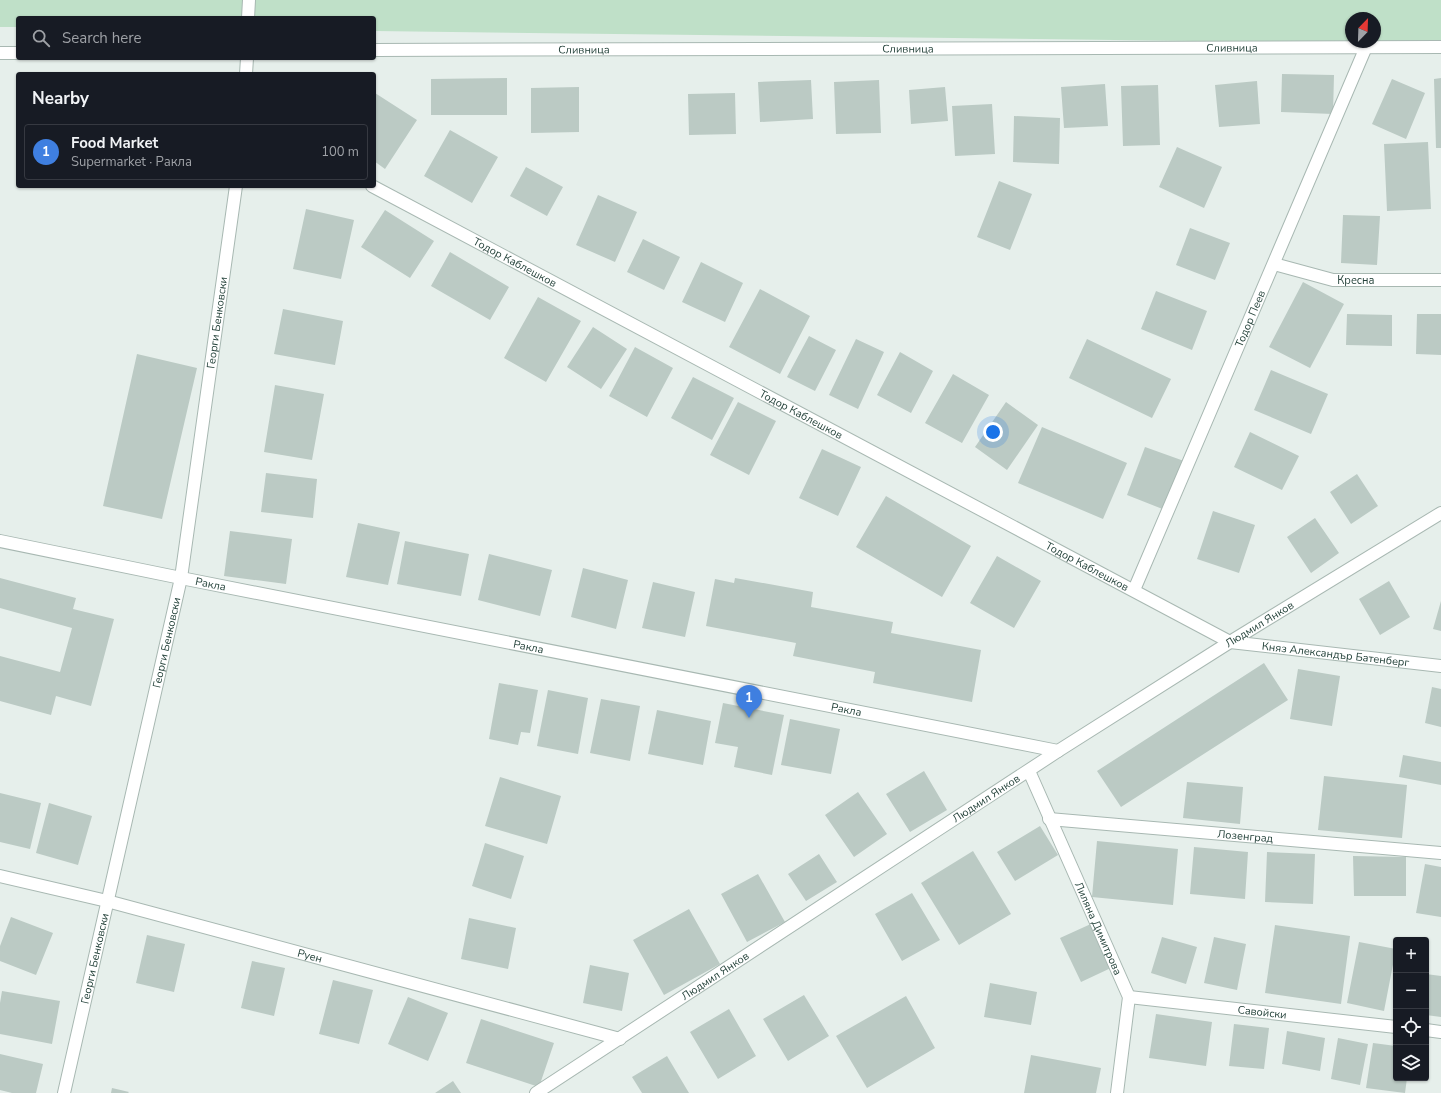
<!DOCTYPE html>
<meta charset="utf-8">
<style>
:root{--surface:#171b24;--page:#20242c;--text:#f1f3f6;--muted:#9ea1a6;--line:#363941;--accent:#1a73e8}
body{margin:0;font-family:"Nunito Sans",sans-serif;background:var(--page);color:var(--text)}
.controls{position:absolute;right:12px;bottom:12px;display:grid;overflow:hidden;border-radius:4px;box-shadow:0 1px 3px #0004}
.controls button{width:36px;height:36px;display:grid;place-items:center;padding:0;border:0;border-bottom:1px solid var(--line);background:var(--surface);color:var(--text);font:20px sans-serif}
.compass{position:absolute;left:1345px;top:12px;width:36px;height:36px;border-radius:50%;background:var(--surface);box-shadow:0 1px 3px #0004;rotate:23deg}
.you{position:absolute;left:993px;top:432px;width:14px;height:14px;margin:-10px;border:3px solid #fff;border-radius:50%;background:#1a73e8;box-shadow:0 0 0 6px #1a73e833}
.badge{display:grid;place-items:center;width:26px;height:26px;border-radius:50%;background:var(--accent);color:#fff;font-size:13px;font-weight:700}
.pin{position:absolute;translate:-50% -33px;filter:drop-shadow(0 1px 2px #0008)}
.pin::after{content:'';position:absolute;top:21px;width:14px;height:12px;background:inherit;clip-path:polygon(0 0,100% 0,50% 100%)}
.list{margin:0;padding:0;list-style:none}
h2{display:flex;justify-content:space-between;align-items:center;height:52px;margin:0;padding:0 16px;font-size:17px}
h2 small{font-size:13px;font-weight:400;color:var(--muted)}
.list li{display:grid;grid-template-columns:26px 1fr auto;gap:12px;align-items:center;box-sizing:border-box;height:56px;margin:0 8px 8px;padding:0 8px;border:1px solid var(--line);border-radius:4px}
.list b{display:block;font-size:15px;white-space:nowrap}
.list p{margin:0;font-size:13px;white-space:nowrap;color:var(--muted)}
.list em{font-size:13px;font-style:normal;color:var(--muted)}
.icon{flex:none;width:22px;height:22px;fill:none;stroke:currentColor;stroke-width:2;stroke-linecap:round;stroke-linejoin:round}
.map{position:relative;flex:none;width:1441px;height:1093px;overflow:hidden}
.search{position:absolute;background:var(--surface);box-shadow:0 1px 3px #0004;left:16px;top:16px;width:360px;height:44px;display:flex;align-items:center;gap:10px;box-sizing:border-box;padding:0 14px;border-radius:4px;color:var(--muted);font-size:15px}
.panel{position:absolute;background:var(--surface);box-shadow:0 1px 3px #0004;left:16px;top:72px;width:360px;height:116px;border-radius:4px}
.map>svg:first-child{display:block}
.green{fill:#bfe0c8;fill-rule:evenodd}
.building{fill:#bbcac4}
.lines{fill:none;stroke-linecap:round;stroke-linejoin:round}
.minor-casing{stroke:#a8b8b2;stroke-width:14}
.minor{stroke:#fff;stroke-width:12}
.labels{text-anchor:middle;stroke-width:3;stroke-linejoin:round;paint-order:stroke}
.street-label{font-size:11px;fill:#24423a;stroke:#f7fbf9}
</style>
<div class="map">
<svg width="1441" height="1093" viewBox="0 0 1441 1093">
<rect width="100%" height="100%" fill="#e6efeb"/>
<path class="green" d="M0 0H1441V44L374 31V18H18V27H0ZM1351 18H1375V42H1351Z"/>
<path class="building" d="M1282 74 1334 75 1333 114 1281 112Z
M507 78V115H431V79Z
M1441 78V148H1436L1434 79Z
M1392 79 1425 93 1406 139 1372 124Z
M811 80 813 119 760 122 758 82Z
M879 80 881 133 836 134 834 82Z
M1257 81 1260 124 1219 127 1215 85Z
M1105 84 1108 126 1064 128 1061 87Z
M1158 85 1160 145 1123 146 1121 86Z
M579 87V132L531 133V88Z
M945 87 948 121 911 124 909 90Z
M375 93 417 120 385 169 374 161Z
M735 93 736 134 689 135 688 94Z
M992 104 995 154 955 156 952 106Z
M1014 116 1060 118 1059 164 1013 162Z
M450 130 498 157 472 203 424 176Z
M1428 142 1431 209 1387 211 1384 144Z
M1177 147 1222 167 1204 208 1159 187Z
M526 167 563 187 547 216 510 196Z
M999 181 1032 194 1010 250 977 237Z
M598 195 637 212 615 262 576 245Z
M306 209 354 220 341 279 293 269Z
M385 210 434 241 410 278 361 247Z
M1343 215 1380 216 1377 265 1341 263Z
M1190 228 1230 243 1215 280 1176 265Z
M643 239 680 257 664 290 627 272Z
M450 252 509 287 490 320 431 286Z
M701 262 743 283 725 322 682 302Z
M1303 282 1344 304 1310 368 1269 347Z
M760 289 810 316 780 374 729 347Z
M1156 291 1207 311 1192 350 1141 329Z
M538 297 581 321 546 382 504 358Z
M283 309 343 321 335 365 274 354Z
M1347 314 1392 315V346L1346 345Z
M1417 314H1441V355L1416 354Z
M593 327 627 349 601 389 567 367Z
M809 336 836 350 815 391 787 377Z
M856 339 884 352 858 409 829 395Z
M1087 339 1171 379 1152 418 1069 378Z
M635 347 673 368 647 417 609 396Z
M900 352 933 371 911 413 877 395Z
M137 354 197 368 162 519 103 506Z
M1271 370 1328 394 1311 434 1254 410Z
M953 374 989 395 962 443 925 423Z
M693 377 734 398 712 440 671 418Z
M275 385 324 394 312 460 264 452Z
M738 402 776 421 749 475 710 455Z
M1006 402 1038 425 1007 470 975 447Z
M1042 427 1127 463 1103 519 1018 483Z
M1250 432 1299 456 1282 490 1234 467Z
M1145 447 1184 461 1165 510 1127 495Z
M822 449 861 467 838 516 799 498Z
M266 473 317 479 313 518 261 512Z
M1357 474 1378 506 1351 524 1330 492Z
M886 496 971 546 942 597 856 547Z
M1213 511 1255 525 1239 573 1197 559Z
M1315 518 1339 553 1311 573 1287 537Z
M358 523 400 532 388 585 346 577Z
M230 531 292 539 286 584 224 576Z
M405 541 469 554 461 596 397 584Z
M489 554 552 570 540 616 478 600Z
M997 556 1041 581 1014 628 970 603Z
M583 568 628 580 616 629 571 617Z
M0 578 76 598 73 609 114 619 91 706 56 696 51 715 0 701V656L60 672 72 628 0 608Z
M735 578 813 592 811 607 893 622 891 633 981 650 972 702 873 683 875 672 793 656 796 643 706 626 715 579 734 583Z
M1389 581 1410 617 1380 635 1359 599Z
M653 582 695 592 685 637 642 628Z
M1441 601V631L1433 629Z
M1264 663 1288 700 1121 807 1097 771Z
M1298 669 1340 676 1332 726 1290 719Z
M499 683 538 690 530 733 521 732 518 745 489 739Z
M1432 687 1441 689V727L1425 723Z
M548 690 588 698 578 754 537 746Z
M601 699 640 706 630 761 590 753Z
M723 703 784 715 772 775 734 767 738 747 715 743Z
M657 710 711 721 703 765 648 754Z
M790 719 840 729 831 774 781 765Z
M1403 755 1441 762V785L1399 777Z
M924 771 947 810 910 832 886 794Z
M1324 776 1407 785 1402 838 1318 830Z
M500 777 561 796 547 844 485 826Z
M1187 782 1243 787 1240 824 1183 818Z
M858 792 887 834 854 857 825 815Z
M0 793 41 803 30 849 0 842Z
M49 803 92 816 78 865 36 853Z
M1040 826 1058 855 1015 881 997 852Z
M1097 841 1178 849 1173 905 1092 897Z
M485 843 524 856 511 899 472 886Z
M1194 847 1248 852 1245 899 1190 894Z
M973 851 1011 914 959 945 921 883Z
M1267 852 1315 854 1313 904 1265 902Z
M819 854 837 882 806 901 788 874Z
M1353 856 1406 857V896H1354Z
M1425 864 1441 867V917L1416 913Z
M758 874 785 922 747 942 721 894Z
M912 893 940 940 902 961 875 914Z
M689 909 720 964 664 995 633 940Z
M11 917 53 933 36 975 0 961V946Z
M469 918 516 928 508 969 461 959Z
M1093 923 1113 967 1081 982 1060 938Z
M1275 925 1350 936 1341 1004 1265 993Z
M147 935 185 944 174 992 136 983Z
M1162 937 1197 947 1186 984 1151 973Z
M1214 937 1246 944 1237 990 1204 983Z
M1359 942 1396 949 1384 1011 1347 1003Z
M252 961 285 968 274 1016 241 1008Z
M590 965 629 973 622 1011 583 1003Z
M1426 974 1441 976V1017L1426 1015Z
M333 980 373 990 359 1044 319 1034Z
M990 983 1037 992 1031 1025 984 1017Z
M2 991 60 1001 52 1044 0 1034V1003Z
M804 995 829 1036 788 1061 763 1019Z
M906 996 935 1048 867 1088 836 1036Z
M408 997 448 1013 428 1061 388 1044Z
M729 1009 756 1056 718 1079 690 1032Z
M1156 1014 1212 1022 1206 1066 1149 1058Z
M481 1019 554 1043 539 1087 466 1063Z
M1234 1024 1269 1028 1264 1069 1229 1066Z
M1287 1031 1325 1038 1320 1071 1282 1064Z
M1338 1038 1368 1044 1360 1085 1331 1079Z
M1373 1043 1396 1046V1078H1407L1405 1093 1366 1088Z
M0 1054 43 1064 36 1093H12L0 1090Z
M1031 1055 1101 1068 1096 1093H1024Z
M667 1056 689 1093H642L632 1077Z
M453 1081 461 1093H435Z
M112 1088 129 1092 128 1093H111Z"/>
<g class="lines">
<defs>
<g id="minor">
<path d="M248 18 249 0"/>
<path id="s1" d="M374 50 1441 47"/>
<path d="M0 53H18"/>
<path d="M246 74 247 58"/>
<path id="s2" d="M372 186 1230 642 1441 666"/>
<path id="s3" d="M1274 264 1333 280H1441"/>
<path id="s4" d="M0 541 181 578 1058 751"/>
<path id="s5" d="M1134 590 1366 47"/>
<path id="s6" d="M1029 771 1129 997 1117 1093"/>
<path id="s7" d="M1049 819 1441 853"/>
<path id="s8" d="M0 876 107 901 620 1039"/>
<path id="s9" d="M1129 997 1396 1027"/>
<path d="M1426 1030 1441 1032"/>
<path id="s10" d="M64 1093 181 578 236 186"/>
<path id="s11" d="M536 1093 1058 751 1230 642 1441 513"/>
</g>
</defs>
<use href="#minor" class="minor-casing"/>
<use href="#minor" class="minor"/>
</g>
<g class="labels">
<g class="street-label">
<text dy="4" stroke="none"><textPath href="#s1" startOffset="858">Сливница</textPath></text>
<text dy="4" stroke="none"><textPath href="#s1" startOffset="210">Сливница</textPath></text>
<text dy="4" stroke="none"><textPath href="#s1" startOffset="534">Сливница</textPath></text>
<text dy="4" stroke="none"><textPath href="#s2" startOffset="162">Тодор Каблешков</textPath></text>
<text dy="4" stroke="none"><textPath href="#s3" startOffset="84">Кресна</textPath></text>
<text dy="4" stroke="none"><textPath href="#s5" startOffset="295">Тодор Пеев</textPath></text>
<text dy="4" stroke="none"><textPath href="#s10" startOffset="786">Георги Бенковски</textPath></text>
<text dy="4" stroke="none"><textPath href="#s2" startOffset="486">Тодор Каблешков</textPath></text>
<text dy="4" stroke="none"><textPath href="#s2" startOffset="810">Тодор Каблешков</textPath></text>
<text dy="4" stroke="none"><textPath href="#s4" startOffset="215">Ракла</textPath></text>
<text dy="4" stroke="none"><textPath href="#s11" startOffset="862">Людмил Янков</textPath></text>
<text dy="4" stroke="none"><textPath href="#s10" startOffset="462">Георги Бенковски</textPath></text>
<text dy="4" stroke="none"><textPath href="#s4" startOffset="539">Ракла</textPath></text>
<text dy="4" stroke="none"><textPath href="#s2" startOffset="1078">Княз Александър Батенберг</textPath></text>
<text dy="4" stroke="none"><textPath href="#s4" startOffset="863">Ракла</textPath></text>
<text dy="4" stroke="none"><textPath href="#s11" startOffset="538">Людмил Янков</textPath></text>
<text dy="4" stroke="none"><textPath href="#s7" startOffset="197">Лозенград</textPath></text>
<text dy="4" stroke="none"><textPath href="#s6" startOffset="172">Лиляна Димитрова</textPath></text>
<text dy="4" stroke="none"><textPath href="#s8" startOffset="320">Руен</textPath></text>
<text dy="4" stroke="none"><textPath href="#s10" startOffset="138">Георги Бенковски</textPath></text>
<text dy="4" stroke="none"><textPath href="#s11" startOffset="214">Людмил Янков</textPath></text>
<text dy="4" stroke="none"><textPath href="#s9" startOffset="134">Савойски</textPath></text>
</g>
</g>
</svg>
<div class="controls">
<button>+</button>
<button>−</button>
<button><svg class="icon" aria-label="locate" viewBox="0 0 24 24"><circle cx="12" cy="12" r="6"/><path d="M12 2v4M12 18v4M2 12h4M18 12h4"/></svg></button>
<button><svg class="icon" aria-label="layers" viewBox="0 0 24 24"><path d="M12 4l9 5-9 5-9-5zM3 14l9 5 9-5"/></svg></button>
</div>
<svg class="compass" viewBox="-18 -18 36 36"><path d="M0-13l5 13h-10z" fill="#e53935"/><path d="M0 13l5-13h-10z" fill="#9ea1a6"/></svg>
<div class="you"></div>
<div class="pin badge" style="left:749px;top:718px;background:#3f7fe0">1</div>
<div class="search"><svg class="icon" aria-label="search" viewBox="0 0 24 24"><circle cx="10" cy="10" r="6"/><path d="M15 15l6 6"/></svg>Search here</div>
<section class="panel">
<h2>Nearby<small></small></h2>
<ul class="list">
<li><span class="badge" style="background:#3f7fe0">1</span><div><b>Food Market</b><p>Supermarket · Ракла</p></div><em>100 m</em></li>
</ul>
</section>
</div>
